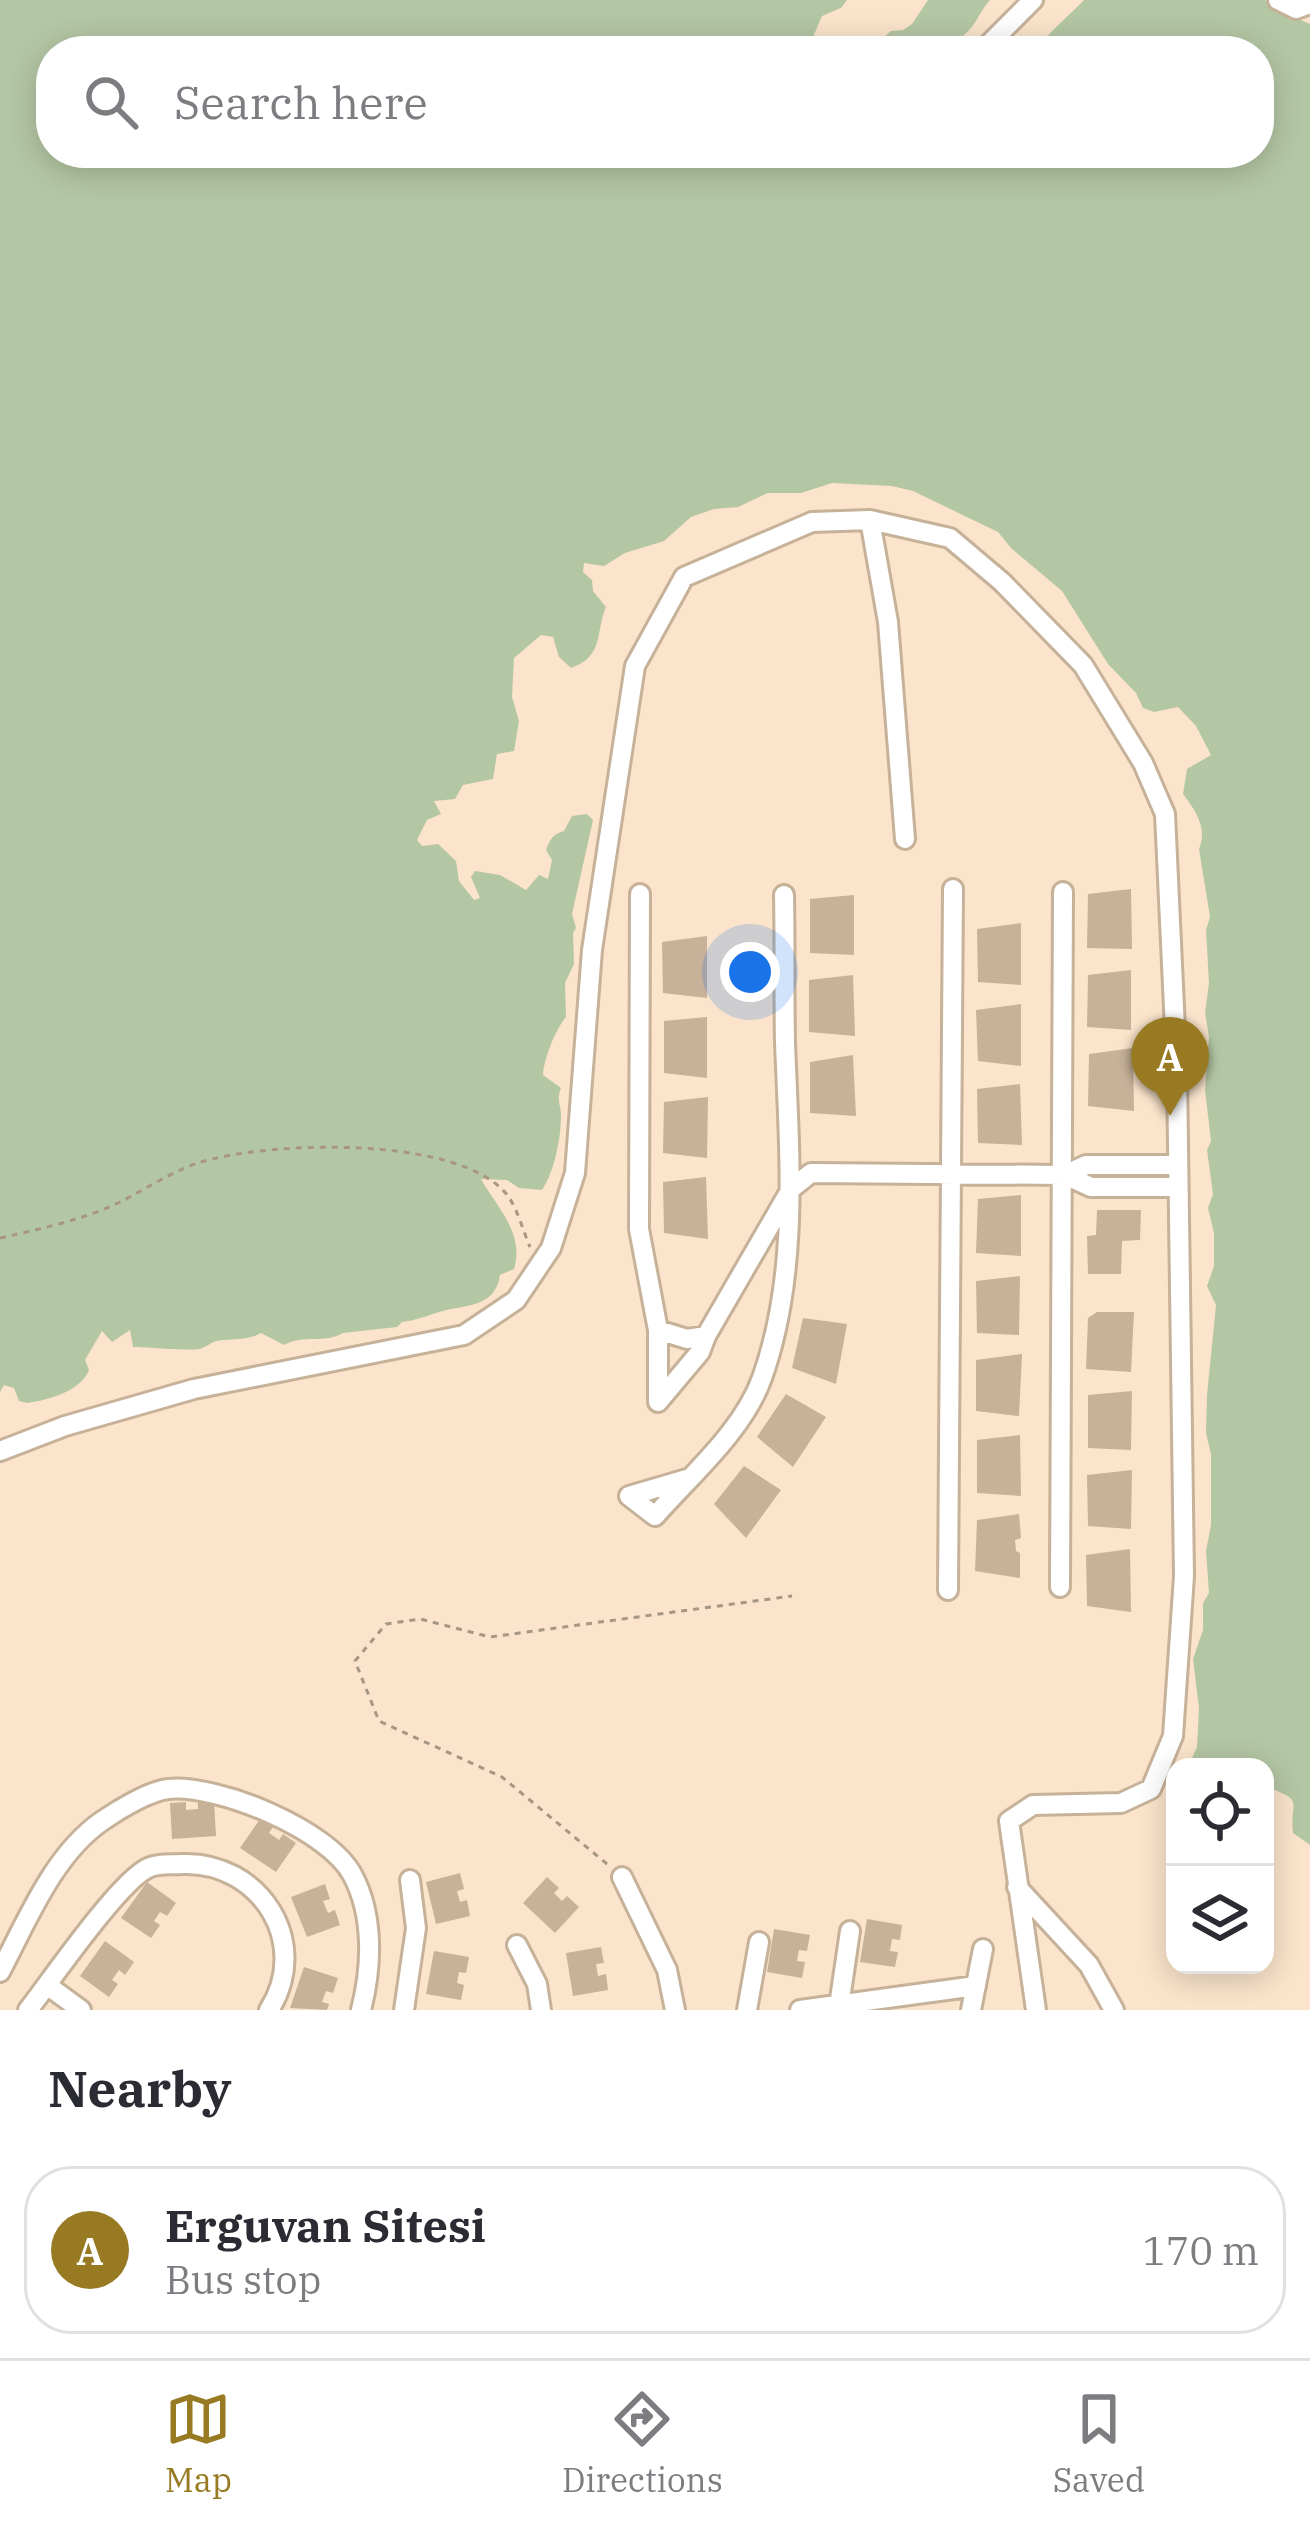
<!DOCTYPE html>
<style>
:root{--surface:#fff;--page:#f7f7f7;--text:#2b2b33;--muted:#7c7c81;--line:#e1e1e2;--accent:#977a22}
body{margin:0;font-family:"IBM Plex Serif",serif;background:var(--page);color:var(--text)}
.controls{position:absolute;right:36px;bottom:36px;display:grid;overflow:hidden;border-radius:24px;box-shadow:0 6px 30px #0003}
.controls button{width:108px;height:108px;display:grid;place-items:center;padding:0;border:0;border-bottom:3px solid var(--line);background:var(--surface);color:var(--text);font:60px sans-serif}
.you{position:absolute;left:750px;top:972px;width:42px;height:42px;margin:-30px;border:9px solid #fff;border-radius:50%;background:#1a73e8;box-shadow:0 0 0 18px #1a73e833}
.badge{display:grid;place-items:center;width:78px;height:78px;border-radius:50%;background:var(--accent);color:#fff;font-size:39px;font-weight:700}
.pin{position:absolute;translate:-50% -99px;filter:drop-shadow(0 3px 6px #0008)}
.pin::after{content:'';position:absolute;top:63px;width:42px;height:36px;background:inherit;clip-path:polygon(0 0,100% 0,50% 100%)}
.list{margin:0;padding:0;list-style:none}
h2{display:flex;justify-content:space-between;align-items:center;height:156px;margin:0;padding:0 48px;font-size:51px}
h2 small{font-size:39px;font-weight:400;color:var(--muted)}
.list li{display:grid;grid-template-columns:78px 1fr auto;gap:36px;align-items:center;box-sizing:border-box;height:168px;margin:0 24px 24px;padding:0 24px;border:3px solid var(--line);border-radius:48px}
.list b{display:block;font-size:45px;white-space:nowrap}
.list p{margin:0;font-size:39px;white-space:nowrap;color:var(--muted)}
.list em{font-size:39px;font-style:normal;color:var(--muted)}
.icon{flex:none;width:66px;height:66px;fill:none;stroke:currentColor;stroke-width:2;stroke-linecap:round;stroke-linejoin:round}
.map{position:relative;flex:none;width:1310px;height:2010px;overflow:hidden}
.search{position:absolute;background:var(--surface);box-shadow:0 6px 30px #0003;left:36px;right:36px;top:36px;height:132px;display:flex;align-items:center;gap:30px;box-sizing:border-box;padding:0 42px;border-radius:48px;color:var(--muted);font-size:45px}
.sheet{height:348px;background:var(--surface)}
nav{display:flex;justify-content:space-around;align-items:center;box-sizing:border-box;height:168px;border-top:3px solid var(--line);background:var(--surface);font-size:33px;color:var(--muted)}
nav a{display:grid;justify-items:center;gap:6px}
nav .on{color:var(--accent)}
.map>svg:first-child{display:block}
.green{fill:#b4c7a4}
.building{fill:#c7b199}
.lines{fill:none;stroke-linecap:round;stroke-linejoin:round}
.minor-casing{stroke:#c6b199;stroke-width:24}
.path{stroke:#a79684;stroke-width:3;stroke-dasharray:6 6;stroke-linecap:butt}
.minor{stroke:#fff;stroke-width:18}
</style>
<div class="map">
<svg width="1310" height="2010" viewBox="0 0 1310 2010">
<rect width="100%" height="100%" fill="#fbe4cb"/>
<path class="green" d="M0 0H847L841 8 822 16 807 51H51V153H791L795 166 818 153H1259V51H1036C1050 30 1067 18 1084 0H1265L1272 8 1310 24V1845L1293 1833C1289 1800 1307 1802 1265 1786V1767H1188L1197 1747 1199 1708 1193 1659 1203 1630V1603L1209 1593 1206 1551 1211 1525V1454L1206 1433 1207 1395 1216 1305 1207 1286 1214 1266V1233L1208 1208 1213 1194 1207 1150 1211 1141 1205 1090 1209 1037 1205 1013 1209 983 1206 930 1210 917 1199 849C1208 828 1195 810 1183 794L1187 769 1211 755 1196 726 1178 707 1154 712 1143 708 1136 693 1108 664 1062 591 1011 548 998 532 913 491 892 486 832 483 801 493H768L738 507 714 509 691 517 664 541 625 553 604 566 584 563 583 572 592 580 593 591 606 607C595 632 605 656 571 668L559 657 553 637 541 635 514 658 512 697 519 721 514 751 497 754 493 779 463 785 455 799 434 801 441 814 427 820 417 840 422 846 438 844 456 861 459 881 474 900 480 898 471 877 475 871 500 875 526 890 539 875 548 879 552 860 546 850C550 839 553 834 564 831L572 816 587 814 593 820 572 914 576 928 573 933 574 964 565 983 566 1017C555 1030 544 1059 543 1075L561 1088C556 1101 561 1104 561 1116 561 1138 554 1173 542 1190L519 1188 507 1180 481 1179C496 1206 525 1233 514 1269L500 1275C495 1309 465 1304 439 1312 426 1316 417 1320 402 1322L397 1327 343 1333C325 1344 303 1334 284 1345L261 1333C247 1341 232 1338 216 1341 210 1343 205 1348 199 1349 184 1351 147 1347 133 1347L130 1330 112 1342 102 1331 85 1360 89 1370C81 1391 49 1400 27 1403L19 1401 14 1388 4 1385 0 1392Z
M928 0H990C983 8 980 15 974 24 950 58 908 51 869 51L891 31 903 30 912 24Z"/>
<path class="building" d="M1131 889 1132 949 1087 948 1088 894Z
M854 895V955L810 953V899Z
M1021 923V985L978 982 977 929Z
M707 936V998L663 993 662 942Z
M1131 970V1030L1087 1027 1088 975Z
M853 975 855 1036 809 1032V980Z
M1021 1004V1066L978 1061 976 1010Z
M707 1017V1078L664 1073V1021Z
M1133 1048 1134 1111 1088 1106 1089 1054Z
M853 1055 856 1116 810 1113V1062Z
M1020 1084 1022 1145 978 1143 977 1089Z
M708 1097 707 1158 663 1153 664 1102Z
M706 1177 708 1239 664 1233 663 1182Z
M1021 1195V1256L976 1253 978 1199Z
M1097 1210H1141L1140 1240 1122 1241 1121 1274H1088L1087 1236 1096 1235Z
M1020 1276 1019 1335 977 1333 976 1281Z
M1097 1312H1134L1131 1372 1086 1369 1088 1318Z
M803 1318 847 1324 836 1384 792 1368Z
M1022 1354 1019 1416 976 1411V1360Z
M1132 1391 1131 1450 1088 1448V1395Z
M786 1394 826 1417 793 1467 757 1437Z
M1020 1435 1021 1496 977 1493V1440Z
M744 1466 781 1490 746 1538 714 1504Z
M1132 1470 1131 1529 1088 1526 1087 1475Z
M1019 1514 1021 1538 1015 1540 1016 1551 1020 1553V1578L975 1571 977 1520Z
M1130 1549 1131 1612 1087 1606 1086 1555Z
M214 1801 216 1836 172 1839 170 1803 186 1802V1810L198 1809V1802Z
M260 1819 273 1827 269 1833 279 1840 283 1834 296 1843 276 1872 240 1848Z
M460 1873 464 1889 457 1891 460 1902 467 1900 470 1916 436 1924 426 1882Z
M547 1877 559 1888 554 1893 562 1901 567 1896 579 1907 555 1933 523 1903Z
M147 1882 176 1903 167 1916 160 1912 154 1921 160 1925 151 1938 121 1918Z
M325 1884 330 1899 323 1901 328 1913 335 1910 340 1925 307 1937 291 1897Z
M867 1919 902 1925 900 1940 892 1939 890 1951 898 1952 895 1967 860 1962Z
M774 1929 810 1935 807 1951 799 1950 797 1961 805 1962 802 1978 767 1972Z
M105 1941 134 1962 125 1975 119 1970 112 1980 118 1984 109 1997 80 1976Z
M601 1947 604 1963 596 1964 598 1976 606 1974 608 1990 573 1996 566 1953Z
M434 1951 469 1957 466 1973 459 1972 457 1983 464 1985 461 2000 426 1994Z
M304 1967 338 1978 333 1993 326 1991 322 2002 329 2004 327 2010 290 2008Z"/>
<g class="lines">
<defs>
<path id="minor" d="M1278 0 1296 9 1310 4
M982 51 1033 0
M870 520 888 622 905 839
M640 894 639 1229 658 1330V1402L700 1352 706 1336 791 1189 811 1173 1065 1175 1086 1165H1178
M1065 1175 1091 1187H1178
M658 1330 687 1339 706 1336
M0 1451 65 1426 194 1389 464 1335 516 1300 551 1248 575 1173 592 950 635 666 684 577 812 522 870 520 950 538 1002 582 1083 665 1143 763 1165 814 1177 1072 1184 1576 1173 1736 1151 1789 1121 1803 1033 1805 1009 1821 1036 2010
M687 1479 629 1496 655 1516C691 1475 743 1431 762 1378 800 1272 789 1152 785 1042 784 993 785 944 784 895
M1060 1587 1063 892
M948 1590 953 889
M622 1877 667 1970 675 2010
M1017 1887 1089 1965 1114 2010
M517 1945 537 1984 541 2010
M0 1972C27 1921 53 1855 102 1821 118 1810 149 1791 168 1789 218 1784 330 1830 353 1876 374 1916 372 1967 361 2010
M47 1985 81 2010
M839 2006 850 1931
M28 2010C52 1979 116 1886 146 1869 156 1863 171 1865 182 1864 260 1861 312 1943 269 2010
M404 2010 416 1928 410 1880
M747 2010 759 1942
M800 2010 976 1986
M971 2010 983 1949"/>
</defs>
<use href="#minor" class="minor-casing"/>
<path class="path" d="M0 1238C36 1230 72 1222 107 1208 138 1195 165 1174 198 1163 265 1141 461 1134 508 1196 518 1210 523 1231 530 1247
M607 1864 502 1777 379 1721 355 1661 386 1624 420 1619 490 1637 792 1596"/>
<use href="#minor" class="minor"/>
</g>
</svg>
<div class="controls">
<button><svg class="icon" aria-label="locate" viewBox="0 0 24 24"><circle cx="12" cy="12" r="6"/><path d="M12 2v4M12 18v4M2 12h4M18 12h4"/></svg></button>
<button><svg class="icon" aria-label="layers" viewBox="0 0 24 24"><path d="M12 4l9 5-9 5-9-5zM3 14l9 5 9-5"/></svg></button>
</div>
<div class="you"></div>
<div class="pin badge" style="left:1170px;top:1116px">A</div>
<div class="search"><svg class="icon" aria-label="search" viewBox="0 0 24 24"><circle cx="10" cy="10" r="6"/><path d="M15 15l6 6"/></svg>Search here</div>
</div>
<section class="sheet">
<h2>Nearby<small></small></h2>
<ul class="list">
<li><span class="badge">A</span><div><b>Erguvan Sitesi</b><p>Bus stop</p></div><em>170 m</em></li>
</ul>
</section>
<nav>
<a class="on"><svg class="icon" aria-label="map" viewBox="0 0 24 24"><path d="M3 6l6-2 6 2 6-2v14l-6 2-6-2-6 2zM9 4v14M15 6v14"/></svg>Map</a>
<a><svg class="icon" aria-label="directions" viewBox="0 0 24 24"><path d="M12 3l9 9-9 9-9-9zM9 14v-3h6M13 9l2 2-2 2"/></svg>Directions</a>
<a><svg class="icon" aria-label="saved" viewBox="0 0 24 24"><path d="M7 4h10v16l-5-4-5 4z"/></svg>Saved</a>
</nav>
